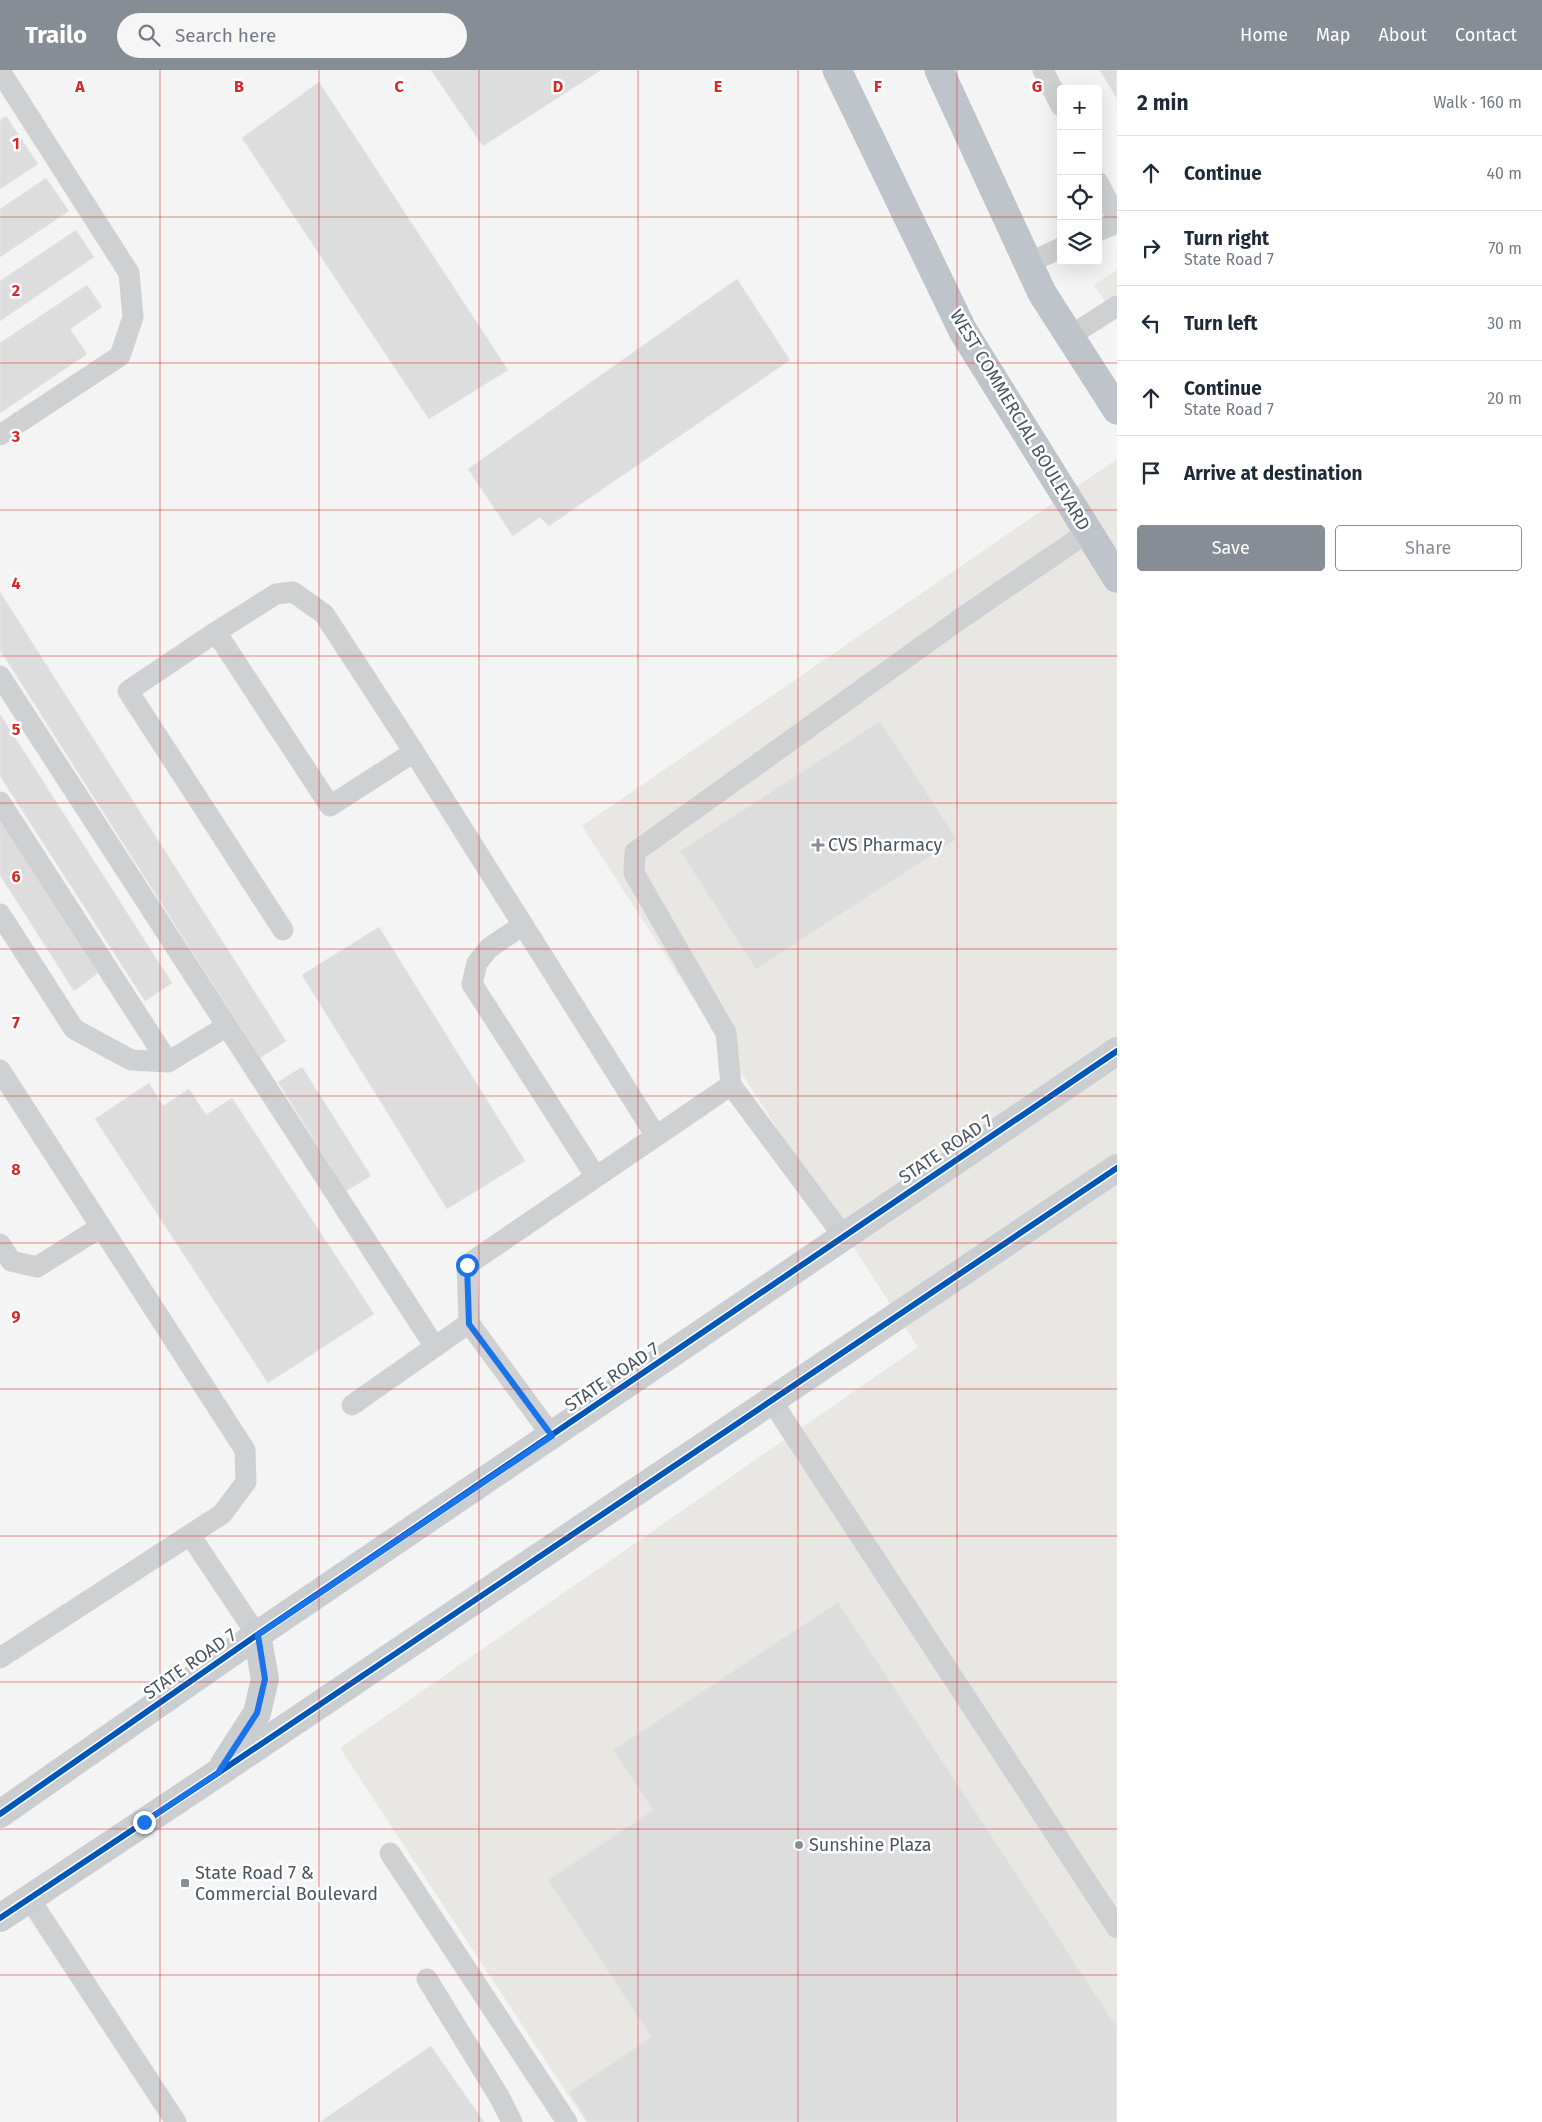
<!DOCTYPE html>
<meta charset="utf-8">
<style>
:root{--surface:#fff;--page:#f6f6f7;--text:#1f2937;--muted:#747a83;--line:#e0e1e3;--accent:#868d94}
body{margin:0;font-family:"Fira Sans",sans-serif;background:var(--page);color:var(--text)}
.controls{position:absolute;right:15px;top:15px;display:grid;overflow:hidden;border-radius:5px;box-shadow:0 5px 20px #0002}
.controls button{width:45px;height:45px;display:grid;place-items:center;padding:0;border:0;border-bottom:1px solid var(--line);background:var(--surface);color:var(--text);font:25px sans-serif}
.stop{position:absolute;width:15px;height:15px;margin:-11px;border:4px solid #1a73e8;border-radius:50%;background:#fff}
.stop.end{background:#1a73e8;border-color:#fff;box-shadow:0 1px 5px #0008}
.list{margin:0;padding:0;list-style:none}
h2{display:flex;justify-content:space-between;align-items:center;height:65px;margin:0;padding:0 20px;font-size:21px}
h2 small{font-size:16px;font-weight:400;color:var(--muted)}
.list li{display:grid;grid-template-columns:32px 1fr auto;gap:15px;align-items:center;box-sizing:border-box;height:75px;padding:0 20px;border-top:1px solid var(--line)}
.list b{display:block;font-size:19px;white-space:nowrap}
.list p{margin:0;font-size:16px;white-space:nowrap;color:var(--muted)}
.list em{font-size:16px;font-style:normal;color:var(--muted)}
.actions{display:flex;gap:10px;padding:15px 20px}
.actions a{flex:1;padding:11px 0;border:1px solid var(--accent);border-radius:5px;text-align:center;font-size:18px;color:var(--accent)}
.actions .main{background:var(--accent);color:#fff}
.icon{flex:none;width:28px;height:28px;fill:none;stroke:currentColor;stroke-width:2;stroke-linecap:round;stroke-linejoin:round}
.map{position:relative;flex:none;width:1117px;height:2052px;overflow:hidden}
header{display:flex;align-items:center;gap:30px;box-sizing:border-box;height:70px;padding:0 25px;background:var(--accent);color:#fff}
header strong{font-size:24px}
nav{display:flex;gap:28px;margin-inline-start:auto;font-size:18px}
.search{width:350px;height:45px;background:var(--page);display:flex;align-items:center;gap:12px;box-sizing:border-box;padding:0 18px;border-radius:28px;color:var(--muted);font-size:19px}
main{display:flex}
aside{flex:1;background:var(--surface)}
.map>svg:first-child{display:block}
.commercial{fill:#e8e7e3}
.building{fill:#ddddde;stroke:#e5e6e7}
.lines{fill:none;stroke-linecap:round;stroke-linejoin:round}
.highway-casing{stroke:#b9bec3;stroke-width:29}
.lane{stroke:#ced0d2;stroke-width:21}
.primary{stroke:#caced1;stroke-width:28}
.highway{stroke:#bec4c9;stroke-width:28}
.cycleway-casing{stroke:#fff;stroke-width:9}
.cycleway{stroke:#0057b8;stroke-width:6}
.route{stroke:#1a73e8;stroke-width:6}
.grid{fill:none;stroke:#d62828;stroke-width:1;stroke-opacity:0.55}
.poi-dot{fill:#868d94;stroke:#fff;stroke-width:2}
.labels{text-anchor:middle;stroke-width:5;stroke-linejoin:round;paint-order:stroke}
.street-label{font-size:18px;fill:#4a5661;stroke:#fff}
.poi-label{font-size:18px;fill:#4a5661;stroke:#fff;text-anchor:start}
.grid-label{font-size:16px;text-anchor:middle;font-weight:bold;fill:#d62828;stroke:#fff;stroke-width:5;stroke-linejoin:round;paint-order:stroke}
</style>
<header>
<strong>Trailo</strong>
<div class="search"><svg class="icon" aria-label="search" viewBox="0 0 24 24"><circle cx="10" cy="10" r="6"/><path d="M15 15l6 6"/></svg>Search here</div>
<nav><a>Home</a><a>Map</a><a>About</a><a>Contact</a></nav>
</header>
<main>
<div class="map">
<svg width="1117" height="2052" viewBox="0 0 1117 2052">
<rect width="100%" height="100%" fill="#f4f4f4"/>
<path class="commercial" d="M1117 200V249L1094 215Z
M1117 389V2052H586L340 1678 918 1277 582 756Z"/>
<path class="building" d="M431 0H601L483 76Z
M1102 0H1117V28L1100 1Z
M319 12 508 300 429 349 242 68Z
M6 46 38 94 0 119V51Z
M46 108 69 141 0 187V139Z
M76 160 94 187 0 251V211Z
M737 209 790 290 549 456 540 447 513 466 468 399Z
M87 215 102 237 70 259 87 284 0 343V273Z
M0 522 286 971 260 988 0 580Z
M0 644 172 913 145 931 0 706Z
M880 651 957 769 756 899 680 781Z
M0 751 98 903 74 921 0 805Z
M379 857 525 1091 447 1139 302 905Z
M302 997 371 1106 346 1121 278 1012Z
M149 1013 163 1036 189 1019 206 1045 232 1028 374 1244 268 1313 95 1049Z
M838 1532 1117 1957V2052H588L569 2022 651 1967 548 1810 653 1740 613 1680Z
M431 1976 484 2052H320Z"/>
<g class="lines">
<defs>
<path id="highway" d="M837 0 963 261 1117 508
M939 0 1042 223 1117 340"/>
</defs>
<use href="#highway" class="highway-casing"/>
<path class="lane" d="M1043 0 1061 36
M0 1 129 203 133 247 120 286 0 365
M1098 112 1117 149
M1098 161 1117 153
M1028 193 1061 178
M1070 266 1117 236
M216 562 276 524 293 522 324 544 414 682
M0 606 435 1277
M0 732 168 992
M0 844 74 959 131 990 168 992 227 956
M523 855 489 878 477 893 472 914 596 1107
M283 860 128 621 216 562 330 736 414 682 656 1066
M0 1000 245 1380 246 1412 222 1444 0 1588
M844 1167 731 1015 726 963 634 803 635 782 963 547 1088 462
M0 1174 11 1191 37 1197 101 1157
M469 1253 467 1195 731 1015
M771 1330 1117 1858
M352 1335 469 1253 552 1366
M190 1465 257 1565
M390 1783 567 2052
M29 1828 176 2052
M427 1909 500 2028 512 2052"/>
<path class="primary" d="M224 1694 257 1643 265 1609 257 1565
M0 1744 257 1565 1117 981
M0 1848 218 1703 1117 1098"/>
<use href="#highway" class="highway"/>
<defs>
<path id="cycleway" d="M0 1744 257 1565 1117 981
M0 1848 218 1703 1117 1098"/>
</defs>
<use href="#cycleway" class="cycleway-casing"/>
<use href="#cycleway" class="cycleway"/>
</g>
<g class="lines">
<path class="route" d="M144 1752 218 1703 257 1643 265 1609 258 1565 552 1366 469 1254 467 1195"/>
</g>
<path class="grid" d="M160 0V2052M319 0V2052M479 0V2052M638 0V2052M798 0V2052M957 0V2052M0 147H1061M1098 147H1117M0 293H1117M0 440H1117M0 586H1117M0 733H1117M0 879H1117M0 1026H1117M0 1173H1117M0 1319H1117M0 1466H1117M0 1612H1117M0 1759H1117M0 1905H1117"/>
<g class="poi-dot">
<path d="M815.5 767.5h5v5h5v5h-5v5h-5v-5h-5v-5h5z"/>
<circle cx="799" cy="1775" r="5"/>
<rect x="180" y="1808" width="10" height="10" rx="2.5"/>
</g>
<g class="labels">
<g class="street-label">
<text transform="translate(1020 350) rotate(59)" y="6">WEST COMMERCIAL BOULEVARD</text>
<text transform="translate(946 1079) rotate(-34)" y="6">STATE ROAD 7</text>
<text transform="translate(612 1307) rotate(-34)" y="6">STATE ROAD 7</text>
<text transform="translate(190 1594) rotate(-35)" y="6">STATE ROAD 7</text>
</g>
<g class="poi-label">
<text x="828" y="781">CVS Pharmacy</text>
<text x="809" y="1781">Sunshine Plaza</text>
<text x="195" y="1809">State Road 7 &amp;<tspan x="195" dy="21">Commercial Boulevard</tspan></text>
</g>
</g>
<g class="grid-label">
<text x="80" y="22">A</text>
<text x="239" y="22">B</text>
<text x="399" y="22">C</text>
<text x="558" y="22">D</text>
<text x="718" y="22">E</text>
<text x="878" y="22">F</text>
<text x="1037" y="22">G</text>
<text x="16" y="79">1</text>
<text x="16" y="226">2</text>
<text x="16" y="372">3</text>
<text x="16" y="519">4</text>
<text x="16" y="665">5</text>
<text x="16" y="812">6</text>
<text x="16" y="958">7</text>
<text x="16" y="1105">8</text>
<text x="16" y="1252">9</text>
</g>
</svg>
<div class="controls">
<button>+</button>
<button>−</button>
<button><svg class="icon" aria-label="locate" viewBox="0 0 24 24"><circle cx="12" cy="12" r="6"/><path d="M12 2v4M12 18v4M2 12h4M18 12h4"/></svg></button>
<button><svg class="icon" aria-label="layers" viewBox="0 0 24 24"><path d="M12 4l9 5-9 5-9-5zM3 14l9 5 9-5"/></svg></button>
</div>
<div class="stop" style="left:467px;top:1195px"></div>
<div class="stop end" style="left:144px;top:1752px"></div>
</div>
<aside>
<h2>2 min<small>Walk · 160 m</small></h2>
<ul class="list">
<li><svg class="icon" aria-label="ahead" viewBox="0 0 24 24"><path d="M12 20V5M6 11l6-6 6 6"/></svg><div><b>Continue</b></div><em>40 m</em></li>
<li><svg class="icon" aria-label="right" viewBox="0 0 24 24"><path d="M7 20v-9h11M14 6l5 5-5 5"/></svg><div><b>Turn right</b><p>State Road 7</p></div><em>70 m</em></li>
<li><svg class="icon" aria-label="left" viewBox="0 0 24 24"><path d="M17 20v-9H6M10 6l-5 5 5 5"/></svg><div><b>Turn left</b></div><em>30 m</em></li>
<li><svg class="icon" aria-label="ahead" viewBox="0 0 24 24"><path d="M12 20V5M6 11l6-6 6 6"/></svg><div><b>Continue</b><p>State Road 7</p></div><em>20 m</em></li>
<li><svg class="icon" aria-label="arrive" viewBox="0 0 24 24"><path d="M6 21V4h12l-3 4 3 4H6"/></svg><div><b>Arrive at destination</b></div></li>
</ul>
<div class="actions"><a class="main">Save</a><a>Share</a></div>
</aside>
</main>
